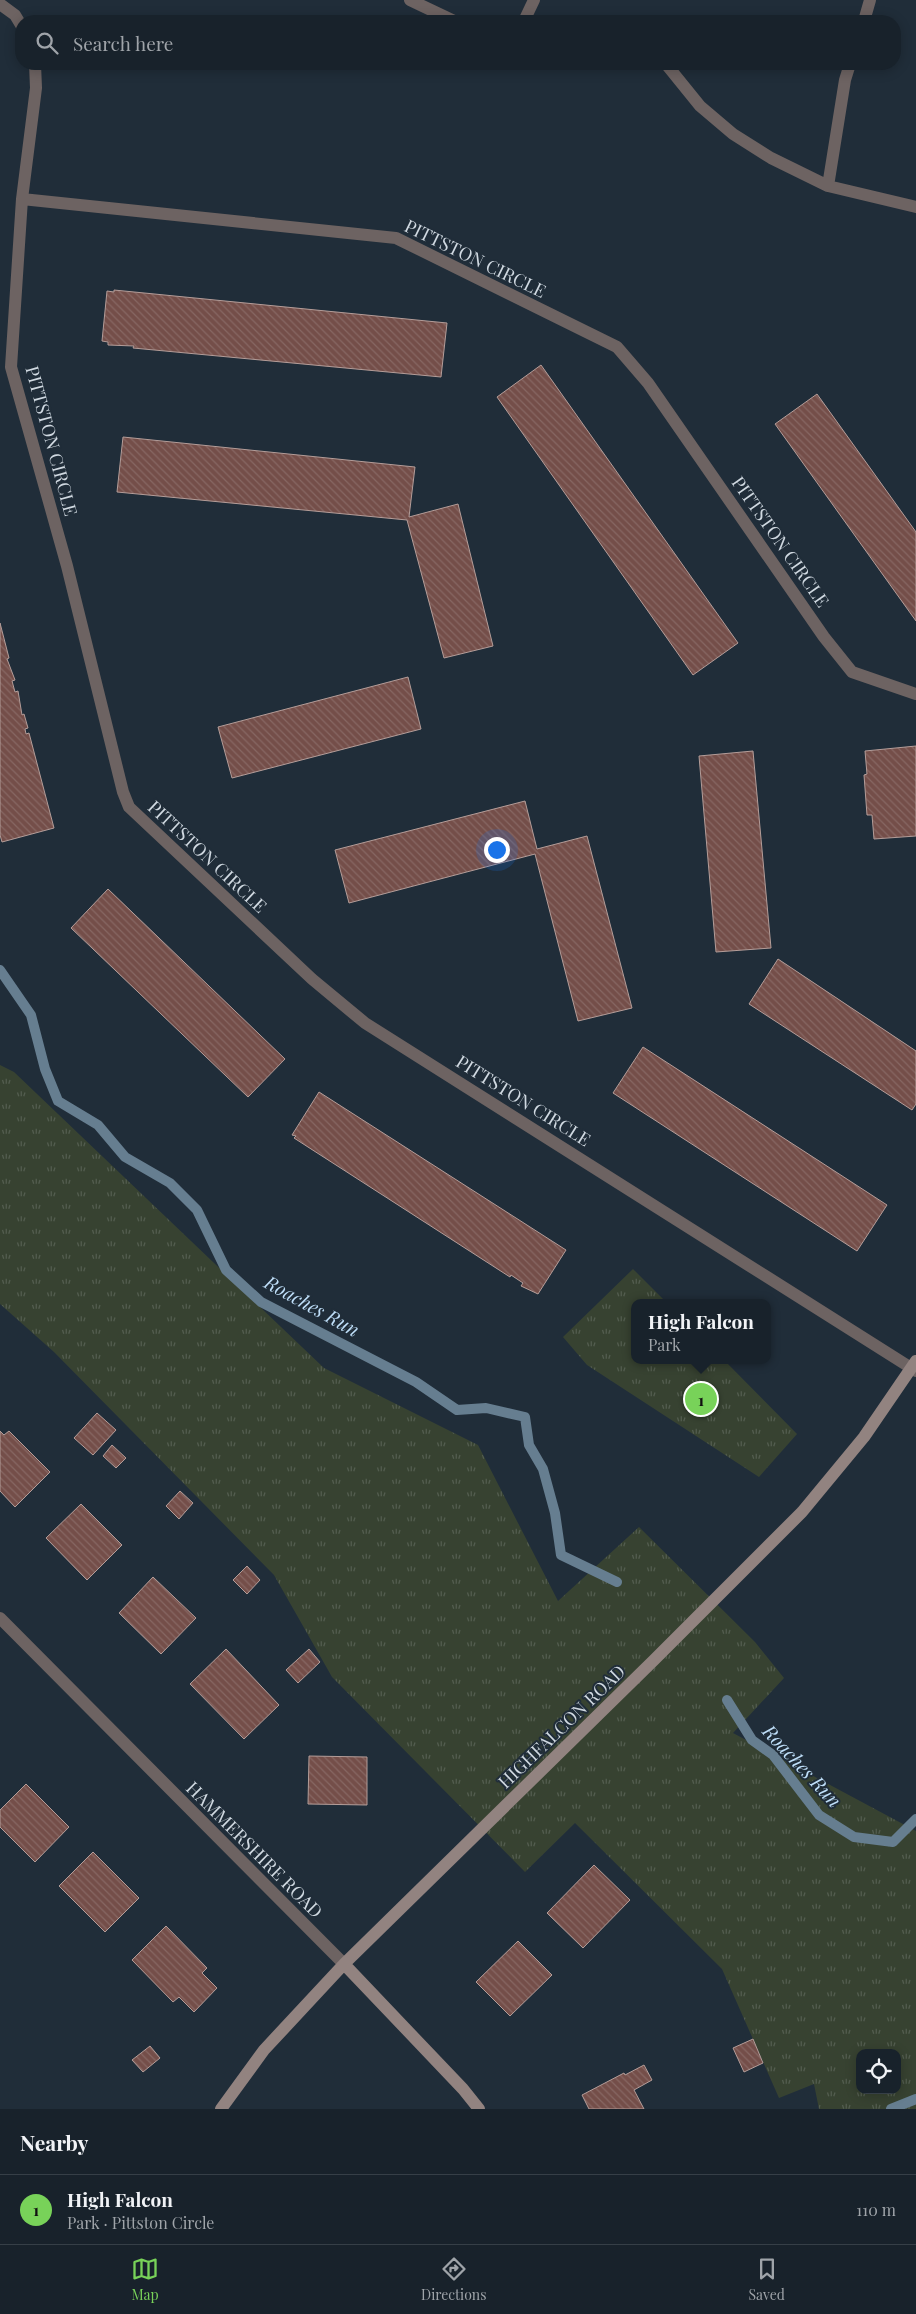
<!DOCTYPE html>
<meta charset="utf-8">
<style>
:root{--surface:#18222b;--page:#252f37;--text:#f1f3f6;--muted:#9fa4a9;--line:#363f47;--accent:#78d259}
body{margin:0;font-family:"Playfair Display",serif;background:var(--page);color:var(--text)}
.controls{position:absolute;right:15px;bottom:15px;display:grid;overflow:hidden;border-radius:10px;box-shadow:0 2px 12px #0003}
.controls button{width:45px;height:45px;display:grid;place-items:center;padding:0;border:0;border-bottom:1px solid var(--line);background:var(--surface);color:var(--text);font:25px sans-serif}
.you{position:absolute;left:496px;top:849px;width:18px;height:18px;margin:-12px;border:4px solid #fff;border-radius:50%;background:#1a73e8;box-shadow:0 0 0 8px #1a73e833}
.badge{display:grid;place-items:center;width:32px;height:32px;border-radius:50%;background:var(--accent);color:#111;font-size:16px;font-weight:700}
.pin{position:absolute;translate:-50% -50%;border:2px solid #fff;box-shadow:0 1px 5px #0006}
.popup{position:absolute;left:631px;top:1299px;width:140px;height:65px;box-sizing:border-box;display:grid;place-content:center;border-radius:10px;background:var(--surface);filter:drop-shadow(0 1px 4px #0005);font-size:16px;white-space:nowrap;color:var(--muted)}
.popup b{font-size:19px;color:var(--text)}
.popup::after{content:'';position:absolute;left:50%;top:100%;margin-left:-10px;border:10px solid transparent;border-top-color:var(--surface)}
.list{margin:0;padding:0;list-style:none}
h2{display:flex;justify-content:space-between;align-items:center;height:65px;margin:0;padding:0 20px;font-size:21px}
h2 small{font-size:16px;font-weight:400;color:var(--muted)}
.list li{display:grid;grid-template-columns:32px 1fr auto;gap:15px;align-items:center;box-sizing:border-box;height:70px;padding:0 20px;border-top:1px solid var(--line)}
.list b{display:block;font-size:19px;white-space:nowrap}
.list p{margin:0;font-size:16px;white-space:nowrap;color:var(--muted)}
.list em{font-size:16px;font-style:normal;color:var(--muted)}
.icon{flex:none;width:28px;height:28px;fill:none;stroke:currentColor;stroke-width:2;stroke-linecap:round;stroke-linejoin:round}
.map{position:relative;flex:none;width:916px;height:2109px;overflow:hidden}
.search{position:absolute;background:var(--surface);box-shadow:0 2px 12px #0003;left:15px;right:15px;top:15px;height:55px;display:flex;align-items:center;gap:12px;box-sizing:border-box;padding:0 18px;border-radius:20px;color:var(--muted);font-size:19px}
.sheet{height:135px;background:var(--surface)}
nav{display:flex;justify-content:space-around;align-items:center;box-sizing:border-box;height:70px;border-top:1px solid var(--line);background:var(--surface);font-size:14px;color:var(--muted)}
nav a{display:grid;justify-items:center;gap:2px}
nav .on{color:var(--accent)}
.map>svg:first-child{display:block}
.park{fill:url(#park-tufts);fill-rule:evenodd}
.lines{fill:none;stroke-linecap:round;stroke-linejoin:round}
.stream{stroke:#667e90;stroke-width:10}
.building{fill:url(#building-back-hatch);stroke:#b49d99}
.street{stroke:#6d6362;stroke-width:12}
.secondary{stroke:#928380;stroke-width:12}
.labels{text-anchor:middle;stroke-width:4;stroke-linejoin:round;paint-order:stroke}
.street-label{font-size:18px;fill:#d0d9e1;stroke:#202d39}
.water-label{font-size:19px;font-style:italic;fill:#bedef8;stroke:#202d39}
</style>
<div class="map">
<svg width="916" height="2109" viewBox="0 0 916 2109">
<defs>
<pattern id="park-tufts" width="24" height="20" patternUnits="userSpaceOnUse" patternTransform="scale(1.25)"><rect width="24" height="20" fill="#374231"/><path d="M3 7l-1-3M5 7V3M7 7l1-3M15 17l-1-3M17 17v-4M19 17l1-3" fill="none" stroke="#535d4f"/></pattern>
<pattern id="building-back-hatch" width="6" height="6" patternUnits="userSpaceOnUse" patternTransform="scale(1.25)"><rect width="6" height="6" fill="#744e49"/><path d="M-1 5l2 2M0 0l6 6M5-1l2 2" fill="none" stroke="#876763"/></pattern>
</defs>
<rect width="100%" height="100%" fill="#202d39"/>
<path class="park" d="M0 1065 14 1072 324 1368 478 1445 558 1601 639 1527 755 1642 784 1678 733 1733 916 1831V2109H819L814 2084 779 2098 722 1969 575 1823 525 1872 332 1677 274 1575 54 1352 0 1304ZM860 2053H897V2090H860Z
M633 1269 667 1303H635V1360H724L797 1434 759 1477 587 1365 563 1337Z"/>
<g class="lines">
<path class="stream" d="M0 970 31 1015 45 1069 58 1101 98 1125 125 1157 170 1183 197 1210 226 1270 261 1302 416 1382 457 1410 486 1408 525 1417 529 1445 543 1469 555 1513 561 1555 617 1582
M727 1700 752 1740 773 1755 819 1815 854 1837 893 1842 916 1819
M891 2109 916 2099"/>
</g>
<path class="building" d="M114 290 447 323 441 377 133 348 134 346 108 345V342L102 341 107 291 114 292Z
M541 365 738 643 693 675 497 397Z
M817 394 916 532V621L775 424Z
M123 437 415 467 409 517 458 504 493 646 444 658 407 520 117 492Z
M0 623 9 658 7 659 15 680 12 681 15 692 18 691 22 715 24 714 28 728 25 729 26 734 29 733 54 828 2 842 0 835Z
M408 677 421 729 232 778 218 727Z
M916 746V836L874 839 872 815H867L864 775 867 774 865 751Z
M753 751 771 948 716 952 699 756Z
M525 801 537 849 587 836 632 1008 578 1021 535 854 349 903 335 850Z
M108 889 285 1059 248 1097 71 928Z
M778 959 916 1051V1104L912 1110 749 1004Z
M643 1047 887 1205 857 1251 613 1093Z
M319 1092 566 1250 538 1294 521 1286 523 1283 511 1275 510 1277 294 1138 296 1136 292 1135Z
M97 1413 116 1430 93 1455 74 1438Z
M0 1431 4 1435 9 1431 50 1472 15 1507 0 1491Z
M112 1445 126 1458 116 1468 103 1456Z
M180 1491 193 1503 179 1519 166 1506Z
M81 1504 122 1545 87 1580 46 1538Z
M247 1566 260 1580 247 1594 233 1580Z
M153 1577 196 1618 161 1654 119 1613Z
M226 1649 279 1705 244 1739 190 1684Z
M309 1649 320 1662 298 1683 286 1670Z
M309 1756 367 1757V1805L308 1804Z
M26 1784 69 1827 35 1862 0 1827V1810Z
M93 1852 139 1898 105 1932 59 1886Z
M594 1865 630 1900 583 1948 547 1913Z
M166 1926 207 1968 202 1973 217 1988 194 2012 179 1997 173 2002 132 1960Z
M518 1941 552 1975 510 2016 476 1982Z
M753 2039 763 2063 744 2072 733 2048Z
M150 2046 160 2058 143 2072 132 2060Z
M644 2065 652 2080 634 2090 644 2109H589L582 2095 624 2073 625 2075Z"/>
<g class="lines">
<path class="street" d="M410 0 454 21
M0 4 15 15 21 25
M524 21 534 0
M864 21 870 0
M666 64 700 106 733 134 771 158 828 186 916 207
M828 186 845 80 850 64
M22 199 36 88 35 64
M916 694 852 672 824 637 648 383 617 347 396 238 22 199 11 367 67 566 123 792 129 807 312 979 365 1023 916 1371
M0 1618 344 1964"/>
<path class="secondary" d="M344 1964 463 2089 479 2109
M221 2109 264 2050 344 1964 653 1661 802 1512 864 1437 916 1361"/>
</g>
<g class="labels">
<g class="street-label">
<text transform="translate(475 259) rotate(26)" y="6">PITTSTON CIRCLE</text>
<text transform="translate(51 441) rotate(75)" y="6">PITTSTON CIRCLE</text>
<text transform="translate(780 542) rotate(55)" y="6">PITTSTON CIRCLE</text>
<text transform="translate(207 857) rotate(43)" y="6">PITTSTON CIRCLE</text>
<text transform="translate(523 1101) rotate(32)" y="6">PITTSTON CIRCLE</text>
<text transform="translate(562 1727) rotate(-44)" y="6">HIGHFALCON ROAD</text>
<text transform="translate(254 1850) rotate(45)" y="6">HAMMERSHIRE ROAD</text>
</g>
<g class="water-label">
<text transform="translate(312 1306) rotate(29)" y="7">Roaches Run</text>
<text transform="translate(802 1766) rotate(47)" y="7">Roaches Run</text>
</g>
</g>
</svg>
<div class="controls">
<button><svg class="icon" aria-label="locate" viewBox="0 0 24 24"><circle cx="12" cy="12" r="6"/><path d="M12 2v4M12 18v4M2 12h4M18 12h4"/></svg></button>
</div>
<div class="you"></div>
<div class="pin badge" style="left:701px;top:1399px">1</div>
<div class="popup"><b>High Falcon</b>Park</div>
<div class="search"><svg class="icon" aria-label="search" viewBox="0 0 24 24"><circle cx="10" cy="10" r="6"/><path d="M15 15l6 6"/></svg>Search here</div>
</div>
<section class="sheet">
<h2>Nearby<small></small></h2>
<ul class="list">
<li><span class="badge">1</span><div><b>High Falcon</b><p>Park · Pittston Circle</p></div><em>110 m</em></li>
</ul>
</section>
<nav>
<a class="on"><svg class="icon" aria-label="map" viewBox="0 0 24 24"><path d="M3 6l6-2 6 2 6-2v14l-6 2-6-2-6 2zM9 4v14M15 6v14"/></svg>Map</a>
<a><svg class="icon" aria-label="directions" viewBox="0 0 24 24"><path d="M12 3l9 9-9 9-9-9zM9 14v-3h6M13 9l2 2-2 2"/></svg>Directions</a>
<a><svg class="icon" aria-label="saved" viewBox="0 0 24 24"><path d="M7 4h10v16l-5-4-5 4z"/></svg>Saved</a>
</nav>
